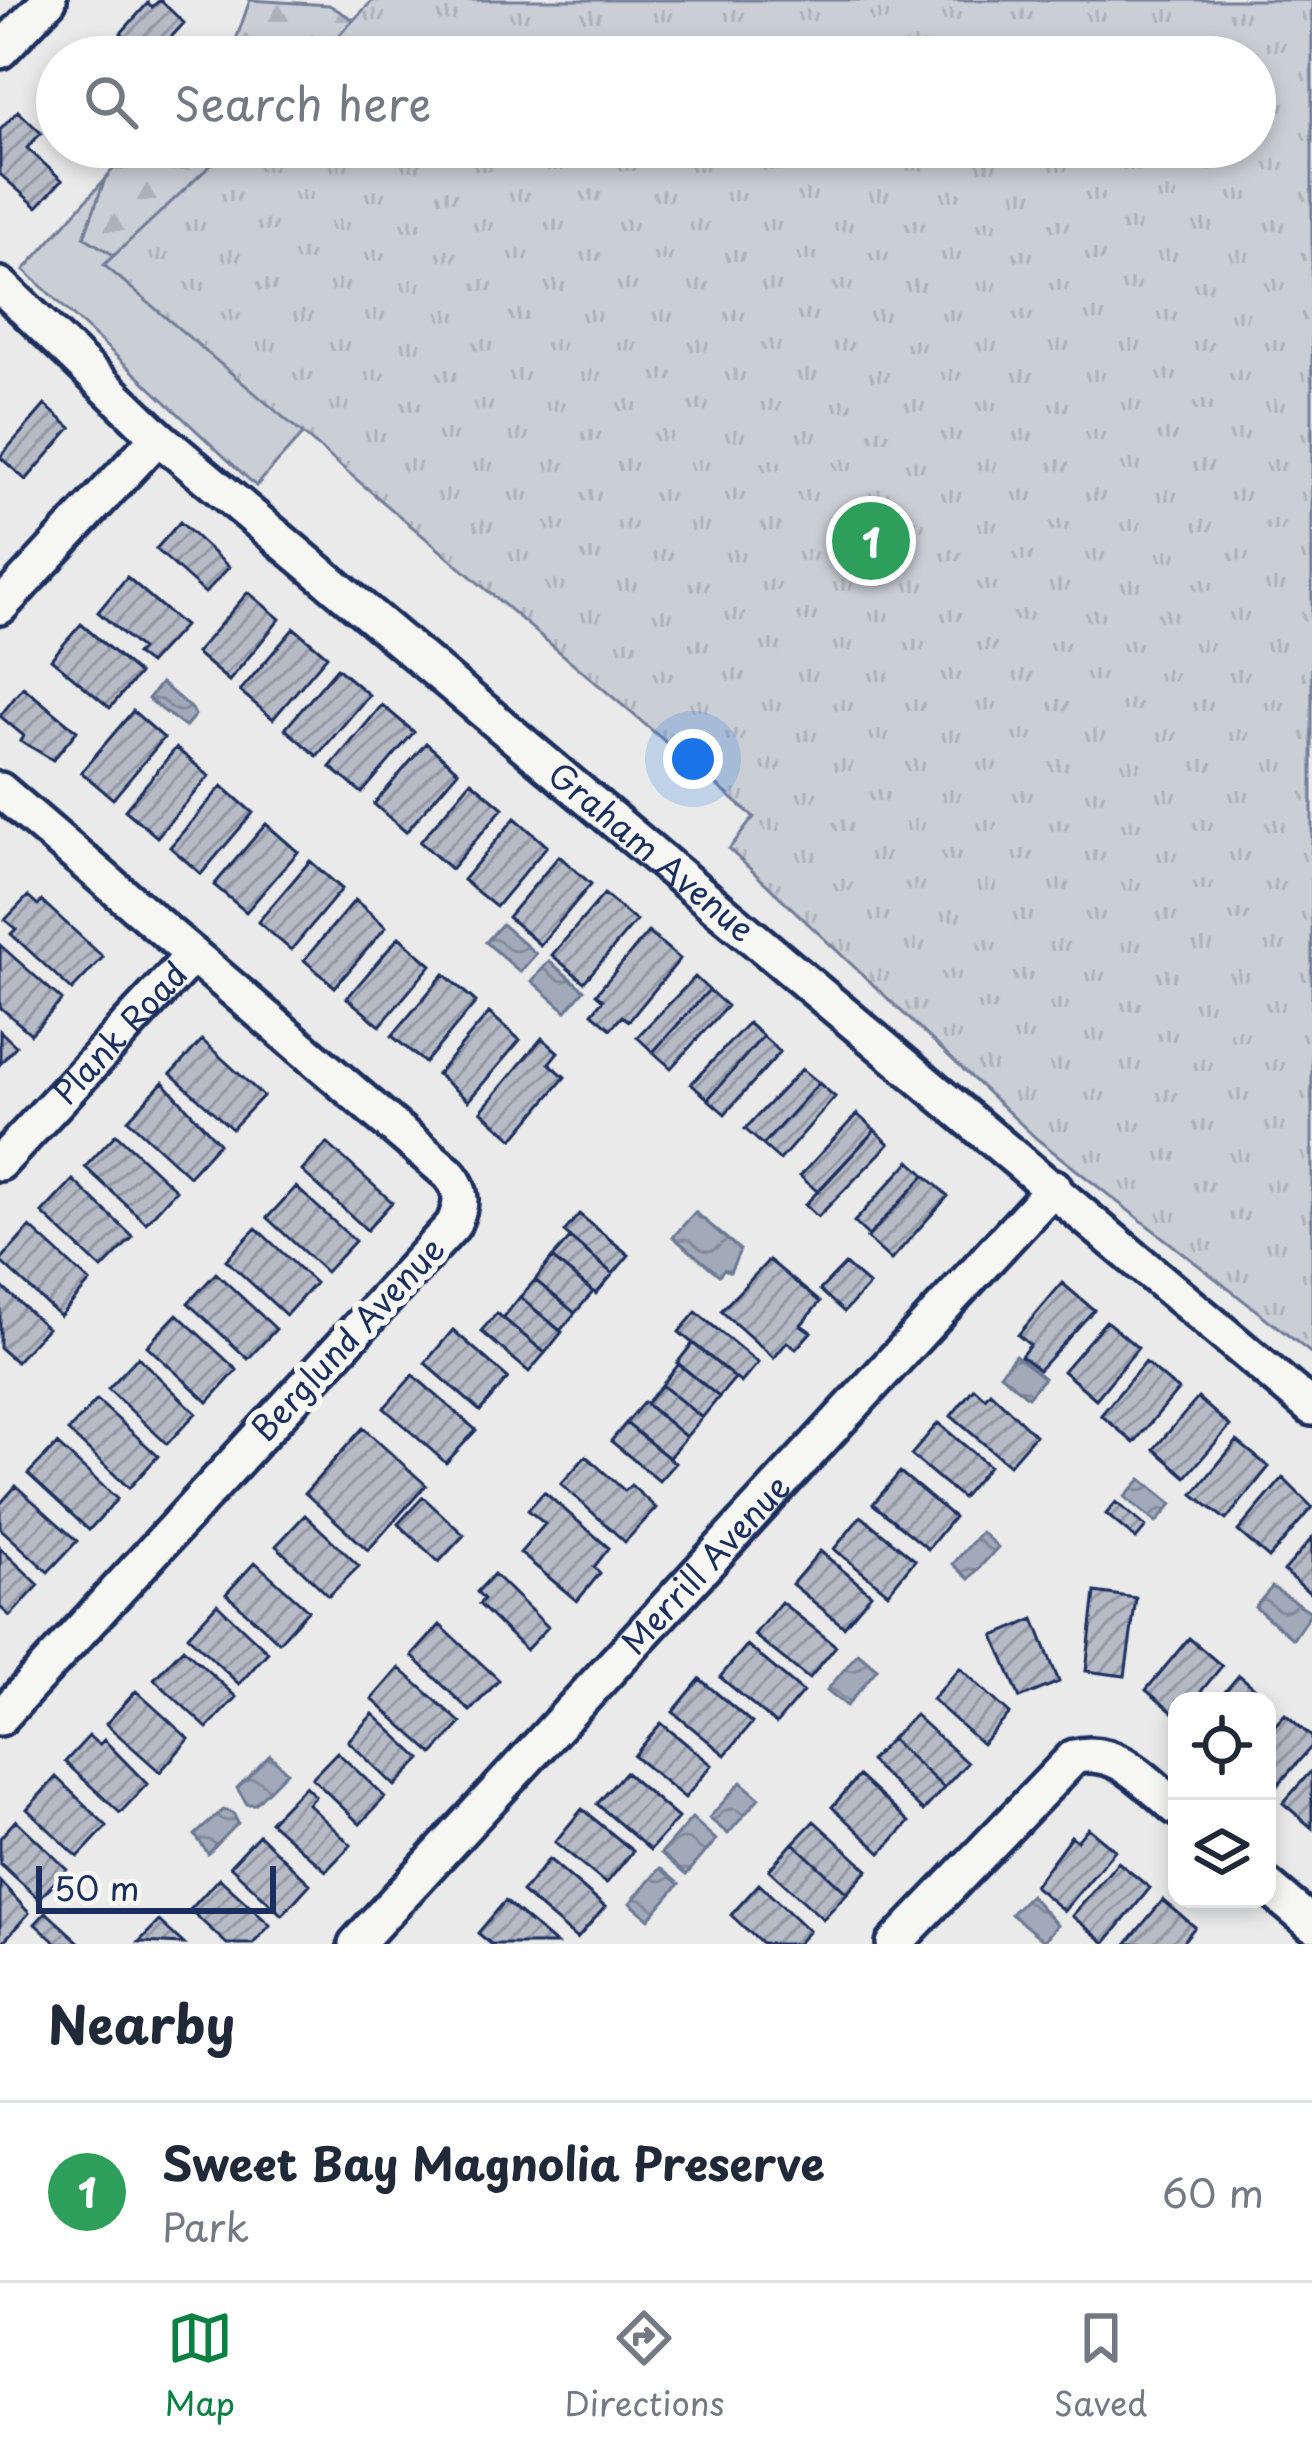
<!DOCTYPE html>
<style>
:root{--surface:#fff;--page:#f6f6f7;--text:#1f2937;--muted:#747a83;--line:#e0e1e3;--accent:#0b8043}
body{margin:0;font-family:"Playpen Sans",sans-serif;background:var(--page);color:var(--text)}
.controls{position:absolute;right:36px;bottom:36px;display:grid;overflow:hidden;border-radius:24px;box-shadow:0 6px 18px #0003}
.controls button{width:108px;height:108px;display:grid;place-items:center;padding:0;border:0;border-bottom:3px solid var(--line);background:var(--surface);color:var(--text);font:60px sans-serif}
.scale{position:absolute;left:36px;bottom:30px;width:240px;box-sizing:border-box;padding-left:12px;border:6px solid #1b2f5e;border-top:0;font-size:33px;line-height:42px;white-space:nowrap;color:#1b2f5e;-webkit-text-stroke:9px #f6f6f2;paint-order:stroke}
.you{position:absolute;left:693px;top:759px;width:42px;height:42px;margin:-30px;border:9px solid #fff;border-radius:50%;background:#1a73e8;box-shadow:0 0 0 18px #1a73e833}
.badge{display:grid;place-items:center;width:78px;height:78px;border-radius:50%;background:var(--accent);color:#fff;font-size:39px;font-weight:700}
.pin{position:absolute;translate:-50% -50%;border:6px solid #fff;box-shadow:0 3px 12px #0006}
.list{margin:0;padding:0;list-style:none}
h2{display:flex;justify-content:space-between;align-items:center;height:156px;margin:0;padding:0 48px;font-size:51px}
h2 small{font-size:39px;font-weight:400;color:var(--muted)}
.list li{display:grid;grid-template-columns:78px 1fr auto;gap:36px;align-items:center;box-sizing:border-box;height:180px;padding:0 48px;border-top:3px solid var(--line)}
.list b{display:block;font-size:45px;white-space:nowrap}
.list p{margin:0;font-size:39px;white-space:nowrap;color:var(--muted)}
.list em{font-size:39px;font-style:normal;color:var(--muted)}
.icon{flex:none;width:66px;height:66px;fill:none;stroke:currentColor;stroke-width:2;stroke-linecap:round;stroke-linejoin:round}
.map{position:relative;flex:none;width:1312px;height:1944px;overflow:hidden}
.search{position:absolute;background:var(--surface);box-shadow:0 6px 18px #0003;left:36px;right:36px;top:36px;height:132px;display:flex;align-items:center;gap:30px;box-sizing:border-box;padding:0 42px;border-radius:66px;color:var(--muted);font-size:45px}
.sheet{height:336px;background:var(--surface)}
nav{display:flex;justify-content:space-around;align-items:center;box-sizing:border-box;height:168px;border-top:3px solid var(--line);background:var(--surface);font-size:33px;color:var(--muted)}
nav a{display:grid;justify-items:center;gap:6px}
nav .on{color:var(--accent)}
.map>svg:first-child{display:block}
.grass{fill:#caced5;stroke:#727e9a;stroke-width:3}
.forest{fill:url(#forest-firs);stroke:#727e9a;stroke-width:3}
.park{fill:url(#park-tufts);stroke:#727e9a;stroke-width:3}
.water{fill:url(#water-waves);stroke:#6c7995;stroke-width:3}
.building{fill:url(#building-hatch);stroke:#1b2f5e;stroke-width:3}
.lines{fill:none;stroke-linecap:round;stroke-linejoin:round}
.minor-casing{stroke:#1b2f5e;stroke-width:42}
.minor{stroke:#f6f6f2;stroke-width:33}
.labels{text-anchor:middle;stroke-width:12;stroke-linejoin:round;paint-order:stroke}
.street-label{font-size:33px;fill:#1b2f5e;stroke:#f6f6f2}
</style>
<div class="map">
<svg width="1312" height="1944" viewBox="0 0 1312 1944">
<defs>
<pattern id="forest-firs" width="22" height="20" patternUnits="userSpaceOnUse" patternTransform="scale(3)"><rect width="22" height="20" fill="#caced5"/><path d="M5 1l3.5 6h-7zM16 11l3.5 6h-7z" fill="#adb1b9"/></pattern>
<pattern id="park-tufts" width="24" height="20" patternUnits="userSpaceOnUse" patternTransform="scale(3)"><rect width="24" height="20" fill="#caced5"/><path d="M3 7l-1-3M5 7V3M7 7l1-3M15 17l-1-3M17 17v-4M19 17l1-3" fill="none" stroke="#adb1b9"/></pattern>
<pattern id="water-waves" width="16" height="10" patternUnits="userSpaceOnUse" patternTransform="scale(3)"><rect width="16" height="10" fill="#a2aaba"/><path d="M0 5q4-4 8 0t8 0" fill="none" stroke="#838b9a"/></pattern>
<pattern id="building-hatch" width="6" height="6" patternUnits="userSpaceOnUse" patternTransform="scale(3)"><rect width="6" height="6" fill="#b6bbc6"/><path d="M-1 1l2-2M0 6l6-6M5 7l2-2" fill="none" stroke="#9398a4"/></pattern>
</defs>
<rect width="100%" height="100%" fill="#e9eae9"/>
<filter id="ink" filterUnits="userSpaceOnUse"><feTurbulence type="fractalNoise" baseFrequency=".00833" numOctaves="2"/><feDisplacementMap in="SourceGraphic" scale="24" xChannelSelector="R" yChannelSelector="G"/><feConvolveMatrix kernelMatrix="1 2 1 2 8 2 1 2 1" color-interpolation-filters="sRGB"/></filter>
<g filter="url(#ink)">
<path class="grass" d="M562 147 256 486 24 270 105 179 85 237Z"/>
<path class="forest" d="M250 0 329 5 378 34 559 57H230Z
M130 147H476L267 348 84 237 105 179Z"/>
<path class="park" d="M373 0H1312V1354L1037 1139 729 849 754 817 104 265 230 147H1255V57H318Z"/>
<path class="water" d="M161 683 192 709 195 715 185 727 148 699Z
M502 924 536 954 520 972 486 942Z
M549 961 584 990 566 1011 532 981Z
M695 1212 740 1250 730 1272 724 1269 719 1275 673 1237Z
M1015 1355 1044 1378 1028 1397 1000 1374Z
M1141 1479 1172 1504 1156 1523 1125 1497Z
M981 1532 998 1547 969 1579 953 1564Z
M1272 1587 1311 1612 1293 1639 1255 1607Z
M858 1653 877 1669 847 1706 827 1690Z
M270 1755 287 1772 255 1804H247L237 1788Z
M741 1782 759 1798 728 1834 709 1818Z
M223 1810 233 1813 238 1823 208 1854 195 1835Z
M692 1818 716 1840 686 1875 661 1853Z
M660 1868 679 1884 649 1919 630 1903Z
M1030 1895 1057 1925 1044 1941 1011 1914Z"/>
<path class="building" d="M160 0 184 23 153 57H126L133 43 121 33 148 3 152 7Z
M18 111 41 133 27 148 62 180 37 207 0 174V130Z
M45 405 71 428 26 480 0 457Z
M180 522 229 567 205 593 156 549Z
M127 577 184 626 149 664 136 654 141 649 98 612Z
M248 592 280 619 229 681 196 653Z
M81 624 139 674 110 708 51 659Z
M294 628 327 656 273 719 240 691Z
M337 668 369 695 317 756 285 729Z
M23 687 77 731 53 760 21 741 24 736 0 716Z
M382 705 414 732 362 793 330 767Z
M133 711 164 738 113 799 81 772Z
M426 743 458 771 406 832 374 804Z
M176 748 209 776 157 837 125 810Z
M471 781 503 808 451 869 420 842Z
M222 786 253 813 201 874 170 847Z
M515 818 547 846 496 907 463 880Z
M266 824 298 852 246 912 214 885Z
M559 856 591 884 540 945 508 917Z
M310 861 342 889 291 950 258 922Z
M604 894 636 921 584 982 552 955Z
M28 896 38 905 42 901 103 957 72 990 11 934 16 929 5 920Z
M355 900 386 927 335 987 304 960Z
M648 932 680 959 629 1021 622 1016 611 1029 592 1013 603 1000 596 994Z
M399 937 431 965 380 1026 347 998Z
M0 945 62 1000 31 1034 0 1007Z
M444 974 476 1002 425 1063 392 1036Z
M695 977 709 990 653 1052 637 1037Z
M709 990 727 1006 671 1068 653 1052Z
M489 1013 520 1040 468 1101 437 1074Z
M748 1023 763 1036 708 1099 691 1084Z
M0 1031 16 1046 0 1064Z
M763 1036 780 1052 725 1114 708 1099Z
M542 1038 558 1052 549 1063 565 1077 513 1139 481 1111Z
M202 1040 263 1096 232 1129 171 1074Z
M802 1069 819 1083 763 1145 745 1129Z
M163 1082 219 1143 189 1176 128 1120Z
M819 1083 835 1097 780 1160 763 1145Z
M857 1114 875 1130 818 1192 800 1176Z
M875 1130 889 1144 818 1217 805 1205Z
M116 1134 176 1190 146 1223 85 1167Z
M327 1143 392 1202 367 1230 302 1171Z
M910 1161 925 1175 869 1236 854 1222Z
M925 1175 948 1196 891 1260 867 1238Z
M73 1180 133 1237 102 1269 42 1213Z
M296 1187 355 1241 326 1272 267 1218Z
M579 1214 629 1255 613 1274 564 1232Z
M30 1227 90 1282 60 1316 0 1261Z
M256 1228 315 1283 286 1315 226 1260Z
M570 1238 613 1274 596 1294 552 1258Z
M552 1258 593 1292 575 1313 535 1280Z
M769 1260 820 1302 801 1325 811 1332 796 1349 787 1342 774 1358 721 1311Z
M845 1264 869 1285 844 1312 820 1290Z
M216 1273 276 1329 248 1359 188 1303Z
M535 1280 575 1313 560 1331 520 1297Z
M1062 1283 1094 1310 1039 1370 1021 1356 1030 1345 1018 1335Z
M0 1285 47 1328 16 1362 0 1348Z
M520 1297 562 1332 545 1353 503 1318Z
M696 1312 758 1363 741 1383 679 1332Z
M497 1313 545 1353 529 1372 481 1331Z
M177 1314 237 1370 208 1402 147 1346Z
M1106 1321 1138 1348 1096 1399 1063 1371Z
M453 1330 508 1378 480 1411 425 1363Z
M693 1343 735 1378 719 1397 677 1363Z
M138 1357 196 1413 167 1444 108 1389Z
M1145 1362 1178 1390 1134 1443 1101 1415Z
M679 1364 719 1397 702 1418 662 1385Z
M413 1375 476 1430 446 1463 384 1408Z
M662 1385 702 1418 686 1437 646 1404Z
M974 1388 985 1398 990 1392 1035 1435 1009 1465 951 1416Z
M1198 1398 1230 1426 1186 1477 1154 1449Z
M97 1400 158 1456 129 1488 68 1431Z
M644 1402 686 1437 669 1458 626 1423Z
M626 1423 675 1463 659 1481 611 1441Z
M938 1423 989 1466 962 1498 911 1455Z
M363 1428 426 1485 368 1550 305 1493Z
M1237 1441 1269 1467 1226 1520 1193 1494Z
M57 1444 117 1499 89 1530 28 1474Z
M586 1456 625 1491 631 1485 656 1508 625 1542 561 1484Z
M900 1472 954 1517 928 1549 873 1504Z
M1283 1478 1312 1507 1269 1558 1238 1531Z
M16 1486 77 1541 48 1572 0 1528V1504Z
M544 1492 609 1548 594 1567 600 1573 577 1601 520 1553 545 1524 528 1510Z
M423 1497 464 1535 439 1562 398 1524Z
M1116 1502 1146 1527 1136 1539 1106 1514Z
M305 1515 359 1566 329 1596 276 1546Z
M861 1516 915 1560 888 1593 834 1549Z
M1312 1538V1595L1284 1571Z
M0 1548 39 1585 10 1616 0 1607Z
M820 1551 871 1594 844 1627 792 1584Z
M255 1562 308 1610 279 1642 226 1594Z
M494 1574 548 1627 526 1650 479 1604 484 1599 477 1592Z
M1095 1592 1136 1598 1125 1676 1086 1671Z
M781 1602 836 1646 809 1679 754 1635Z
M217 1604 268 1652 239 1684 188 1636Z
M1034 1619 1059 1682 1020 1698 994 1636Z
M440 1625 499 1680 470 1711 412 1656Z
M1189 1638 1222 1666 1193 1701H1177V1716L1146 1690Z
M747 1645 803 1692 776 1724 720 1677Z
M183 1648 236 1697 207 1728 154 1679Z
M399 1668 461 1723 433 1754 372 1699Z
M960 1668 1010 1714 982 1744 932 1699Z
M1239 1675 1272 1703 1267 1709V1701H1217Z
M700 1679 752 1723 725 1755 673 1712Z
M136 1691 189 1739 160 1772 106 1724Z
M373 1714 421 1759 395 1786 348 1741Z
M1285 1714 1312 1737V1746L1271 1793 1267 1734Z
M915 1715 967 1763 944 1788 891 1739Z
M661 1723 712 1765 685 1798 634 1756Z
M89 1736 99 1745 104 1740 147 1784 120 1813 65 1762Z
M891 1739 944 1788 923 1811 870 1761Z
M337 1752 385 1797 360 1824 312 1778Z
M1312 1770V1828L1283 1803Z
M625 1772 678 1818 650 1850 597 1804Z
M859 1776 909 1822 881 1853 832 1807Z
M56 1777 107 1826 78 1857 27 1809Z
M305 1786 315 1796 308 1804 351 1845 326 1871 270 1822Z
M582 1809 633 1851 606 1884 555 1842Z
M16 1820 67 1869 39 1899 0 1863V1838Z
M814 1821 868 1870 847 1893 793 1843Z
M1088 1828 1115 1850 1064 1911 1034 1886 1071 1836 1077 1841Z
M259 1835 310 1884 282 1915 230 1866Z
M793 1843 847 1893 823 1919 769 1870Z
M549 1859 605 1907 577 1939 522 1892Z
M1118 1862 1150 1888 1105 1943 1072 1916Z
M219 1878 270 1925 253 1944H227L190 1910Z
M0 1881 29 1913 3 1942 0 1939Z
M759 1884 809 1931 797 1944H762L731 1915Z
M1163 1900 1195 1927 1181 1944H1126Z
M505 1901 556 1944H491L478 1933Z
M46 1912 81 1944H57L35 1924Z
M159 1921 184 1944 139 1942Z"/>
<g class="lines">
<defs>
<g id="minor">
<path d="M0 51 49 0"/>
<path id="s1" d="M0 285 158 437 1312 1408"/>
<path d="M0 607 158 437"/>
<path d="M0 790 449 1174C464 1192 462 1205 453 1225L0 1718"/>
<path id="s2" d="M0 1163 193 955"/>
<path d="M1267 1886 1312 1924"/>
<path id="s3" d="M356 1944 1054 1187"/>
<path d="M894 1944 1074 1757C1117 1746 1146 1782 1177 1808"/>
</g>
</defs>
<use href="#minor" class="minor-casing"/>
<use href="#minor" class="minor"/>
</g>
</g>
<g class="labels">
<g class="street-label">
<text dy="12" stroke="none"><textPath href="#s1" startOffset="864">Graham Avenue</textPath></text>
<text dy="12" stroke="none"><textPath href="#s2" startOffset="177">Plank Road</textPath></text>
<text transform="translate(348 1339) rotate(-47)" y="12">Berglund Avenue</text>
<text dy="12" stroke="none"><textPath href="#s3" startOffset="516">Merrill Avenue</textPath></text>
</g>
</g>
</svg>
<div class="controls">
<button><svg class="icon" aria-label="locate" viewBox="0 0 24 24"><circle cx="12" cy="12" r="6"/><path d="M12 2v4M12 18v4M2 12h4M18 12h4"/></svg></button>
<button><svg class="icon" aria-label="layers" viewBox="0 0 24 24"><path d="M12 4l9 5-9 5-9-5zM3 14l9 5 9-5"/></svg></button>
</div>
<div class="scale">50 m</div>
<div class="you"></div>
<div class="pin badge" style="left:871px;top:541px;background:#2e9e5b">1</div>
<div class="search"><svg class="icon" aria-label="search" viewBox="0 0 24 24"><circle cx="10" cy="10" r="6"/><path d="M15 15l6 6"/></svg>Search here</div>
</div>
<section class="sheet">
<h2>Nearby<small></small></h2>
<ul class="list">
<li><span class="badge" style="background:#2e9e5b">1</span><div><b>Sweet Bay Magnolia Preserve</b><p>Park</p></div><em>60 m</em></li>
</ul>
</section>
<nav>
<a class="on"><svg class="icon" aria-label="map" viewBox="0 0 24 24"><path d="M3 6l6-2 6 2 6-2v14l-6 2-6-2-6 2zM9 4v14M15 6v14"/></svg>Map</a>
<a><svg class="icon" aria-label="directions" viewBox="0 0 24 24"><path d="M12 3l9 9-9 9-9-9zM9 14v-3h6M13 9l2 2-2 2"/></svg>Directions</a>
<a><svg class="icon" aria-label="saved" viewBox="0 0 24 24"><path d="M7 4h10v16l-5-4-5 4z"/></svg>Saved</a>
</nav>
